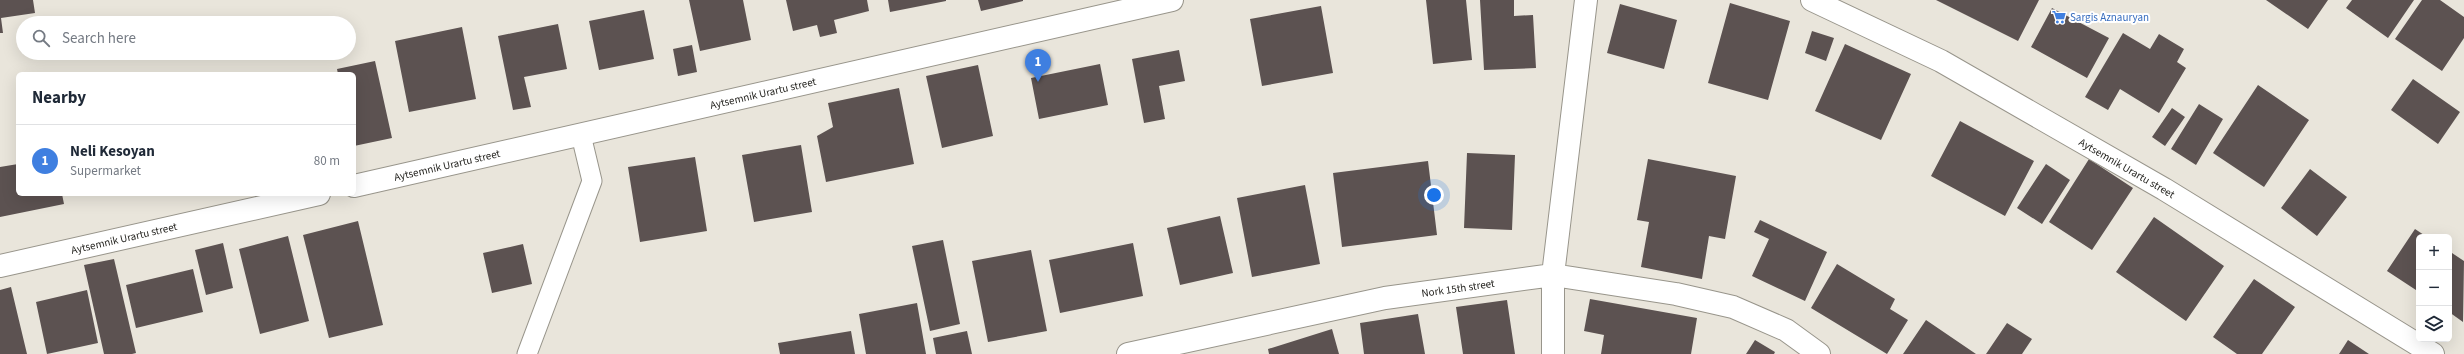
<!DOCTYPE html>
<meta charset="utf-8">
<style>
:root{--surface:#fff;--page:#f6f6f7;--text:#1f2937;--muted:#747a83;--line:#e0e1e3;--accent:#2d5fce}
body{margin:0;font-family:"Source Sans 3",sans-serif;background:var(--page);color:var(--text)}
.controls{position:absolute;right:12px;bottom:12px;display:grid;overflow:hidden;border-radius:6px;box-shadow:0 4px 16px #0002}
.controls button{width:36px;height:36px;display:grid;place-items:center;padding:0;border:0;border-bottom:1px solid var(--line);background:var(--surface);color:var(--text);font:20px sans-serif}
.you{position:absolute;left:1434px;top:195px;width:14px;height:14px;margin:-10px;border:3px solid #fff;border-radius:50%;background:#1a73e8;box-shadow:0 0 0 6px #1a73e833}
.badge{display:grid;place-items:center;width:26px;height:26px;border-radius:50%;background:var(--accent);color:#fff;font-size:13px;font-weight:700}
.pin{position:absolute;translate:-50% -33px;filter:drop-shadow(0 1px 2px #0008)}
.pin::after{content:'';position:absolute;top:21px;width:14px;height:12px;background:inherit;clip-path:polygon(0 0,100% 0,50% 100%)}
.list{margin:0;padding:0;list-style:none}
h2{display:flex;justify-content:space-between;align-items:center;height:52px;margin:0;padding:0 16px;font-size:17px}
h2 small{font-size:13px;font-weight:400;color:var(--muted)}
.list li{display:grid;grid-template-columns:26px 1fr auto;gap:12px;align-items:center;box-sizing:border-box;height:72px;padding:0 16px;border-top:1px solid var(--line)}
.list b{display:block;font-size:15px;white-space:nowrap}
.list p{margin:0;font-size:13px;white-space:nowrap;color:var(--muted)}
.list em{font-size:13px;font-style:normal;color:var(--muted)}
.icon{flex:none;width:22px;height:22px;fill:none;stroke:currentColor;stroke-width:2;stroke-linecap:round;stroke-linejoin:round}
.map{position:relative;flex:none;width:2464px;height:354px;overflow:hidden}
.search{position:absolute;background:var(--surface);box-shadow:0 4px 16px #0002;left:16px;top:16px;width:340px;height:44px;display:flex;align-items:center;gap:10px;box-sizing:border-box;padding:0 14px;border-radius:22px;color:var(--muted);font-size:15px}
.panel{position:absolute;background:var(--surface);box-shadow:0 4px 16px #0002;left:16px;top:72px;width:340px;height:124px;border-radius:6px}
.map>svg:first-child{display:block}
.building{fill:#5c5251}
.lines{fill:none;stroke-linecap:round;stroke-linejoin:round}
.service-casing{stroke:#98958b;stroke-width:21}
.minor-casing{stroke:#98958b;stroke-width:24}
.service{stroke:#fff;stroke-width:19}
.minor{stroke:#fff;stroke-width:22}
.labels{text-anchor:middle;stroke-width:4;stroke-linejoin:round;paint-order:stroke}
.shop-label{font-size:11px;fill:#366cbe;stroke:#fff;text-anchor:start}
.street-label{font-size:11px;fill:#272622;stroke:#fff}
</style>
<div class="map">
<svg width="2464" height="354" viewBox="0 0 2464 354">
<rect width="100%" height="100%" fill="#e9e5db"/>
<path class="building" d="M0 0H33L35 13 1 18 3 33H0Z
M689 0H743L751 40 700 51Z
M786 0H867L869 11 834 20 837 33 820 37 817 25 793 31Z
M888 0H946V1L890 12Z
M978 0H1023V1L981 11Z
M1426 0H1466L1472 60 1433 64Z
M1480 0H1514V16L1533 15 1536 68 1484 70Z
M1936 0H2039L2018 41Z
M2266 0H2328L2308 29Z
M2352 0H2414L2388 38 2346 8Z
M2422 0H2440L2464 17V38L2442 71 2395 39Z
M1730 3 1790 21 1768 100 1708 83Z
M1620 4 1677 20 1664 69 1607 53Z
M1321 6 1333 73 1262 86 1250 19Z
M2052 8 2109 38 2087 78 2031 47Z
M644 10 654 59 599 70 589 21Z
M558 24 567 69 524 77 531 107 513 110 498 36Z
M462 27 476 99 409 112 395 41Z
M1812 31 1834 38 1826 61 1805 53Z
M2123 33 2150 49 2159 34 2184 49 2177 62 2186 68 2159 113 2120 89 2108 110 2085 97Z
M1845 44 1911 74 1881 140 1815 111Z
M692 45 697 72 678 76 673 49Z
M1179 50 1185 81 1159 86 1165 119 1144 123 1132 59Z
M375 61 392 138 354 146V74H338L337 69Z
M1100 64 1108 105 1039 119 1031 78Z
M978 65 993 136 942 148 926 76Z
M2413 79 2460 112 2438 144 2391 110Z
M2258 85 2309 120 2264 187 2213 153Z
M899 88 914 164 826 182 817 136 833 127 828 103Z
M2199 104 2223 119 2196 165 2171 149Z
M2172 108 2185 117 2165 146 2152 137Z
M1960 121 2034 161 2005 216 1931 176Z
M801 145 812 212 754 222 742 155Z
M1467 153 1515 155 1512 230 1464 228Z
M695 157 707 231 640 242 628 167Z
M1648 159 1736 176 1725 239 1709 236 1702 279 1641 267 1649 222 1637 220Z
M2089 159 2133 188 2092 250 2049 222Z
M1428 161 1437 235 1342 247 1333 173Z
M18 164V194H62L64 204 0 217V167Z
M2046 164 2070 180 2042 224 2017 208Z
M2310 169 2347 197 2317 236 2281 208Z
M1305 185 1320 264 1252 277 1237 198Z
M1220 216 1233 273 1180 285 1167 228Z
M2154 217 2224 266 2186 321 2116 272Z
M1760 220 1827 252 1805 301 1752 276 1769 239 1754 232Z
M358 221 383 325 329 338 303 235Z
M2415 229 2427 237H2419V292L2387 271Z
M288 236 309 321 260 334 239 249Z
M943 240 960 324 930 331 912 246Z
M223 243 233 288 206 295 195 250Z
M1133 243 1143 296 1060 313 1049 260Z
M523 244 532 284 492 293 483 253Z
M1031 250 1047 331 988 342 972 261Z
M2449 251 2464 261 2463 322 2449 312Z
M114 259 136 353 132 354H104L84 265Z
M1837 264 1895 299 1890 309 1908 320 1887 354 1811 308Z
M193 269 203 312 136 328 126 285Z
M2254 279 2295 307 2262 354H2237L2213 337Z
M11 287 27 354H0V290Z
M87 290 98 343 47 354 36 302Z
M1590 299 1697 318 1691 354H1601L1604 335 1584 331Z
M1507 300 1515 354H1463L1456 307Z
M917 303 926 354H866L859 314Z
M1418 314 1425 354H1364L1360 323Z
M1926 320 1976 354H1903Z
M2007 323 2032 339 2022 354H1986Z
M1332 329 1339 354H1269L1268 349Z
M851 331 855 354H780L778 343Z
M967 331 972 354H936L933 338Z
M1755 340 1775 352 1774 354H1746Z
M2348 340 2369 354H2339Z"/>
<g class="lines">
<defs>
<path id="service" d="M527 354 592 181 581 135"/>
<path id="minor" d="M1812 0 1941 61 2164 189 2433 354
M354 186 1172 0
M0 266 319 194
M1128 354 1385 298 1553 275 1676 294 1733 307 1786 330 1819 354
M1553 354V275L1586 0"/>
</defs>
<use href="#service" class="service-casing"/>
<use href="#minor" class="minor-casing"/>
<use href="#service" class="service"/>
<use href="#minor" class="minor"/>
</g>
<defs>
<symbol id="supermarket-bare" viewBox="-9 -9 18 18"><path d="M-6-5.5h2.5l.6 2H6L4.5 2H-2.5L-4.4-4H-6ZM-1.5 3.2a1.3 1.3 0 1 0 .1 0ZM3 3.2a1.3 1.3 0 1 0 .1 0Z" fill="#3f7fe0" stroke="#fff" stroke-width="2.5" paint-order="stroke"/></symbol>
</defs>
<g fill-rule="evenodd">
<use href="#supermarket-bare" x="2049" y="7" width="20" height="20"/>
</g>
<g class="labels">
<g class="shop-label">
<text x="2070" y="21">Sargis Aznauryan</text>
</g>
<g class="street-label">
<text transform="translate(763 93) rotate(-13)" y="4">Aytsemnik Urartu street</text>
<text transform="translate(447 165) rotate(-13)" y="4">Aytsemnik Urartu street</text>
<text transform="translate(2127 168) rotate(30)" y="4">Aytsemnik Urartu street</text>
<text transform="translate(124 238) rotate(-13)" y="4">Aytsemnik Urartu street</text>
<text transform="translate(1458 288) rotate(-8)" y="4">Nork 15th street</text>
</g>
</g>
</svg>
<div class="controls">
<button>+</button>
<button>−</button>
<button><svg class="icon" aria-label="layers" viewBox="0 0 24 24"><path d="M12 4l9 5-9 5-9-5zM3 14l9 5 9-5"/></svg></button>
</div>
<div class="you"></div>
<div class="pin badge" style="left:1038px;top:82px;background:#3f7fe0">1</div>
<div class="search"><svg class="icon" aria-label="search" viewBox="0 0 24 24"><circle cx="10" cy="10" r="6"/><path d="M15 15l6 6"/></svg>Search here</div>
<section class="panel">
<h2>Nearby<small></small></h2>
<ul class="list">
<li><span class="badge" style="background:#3f7fe0">1</span><div><b>Neli Kesoyan</b><p>Supermarket</p></div><em>80 m</em></li>
</ul>
</section>
</div>
